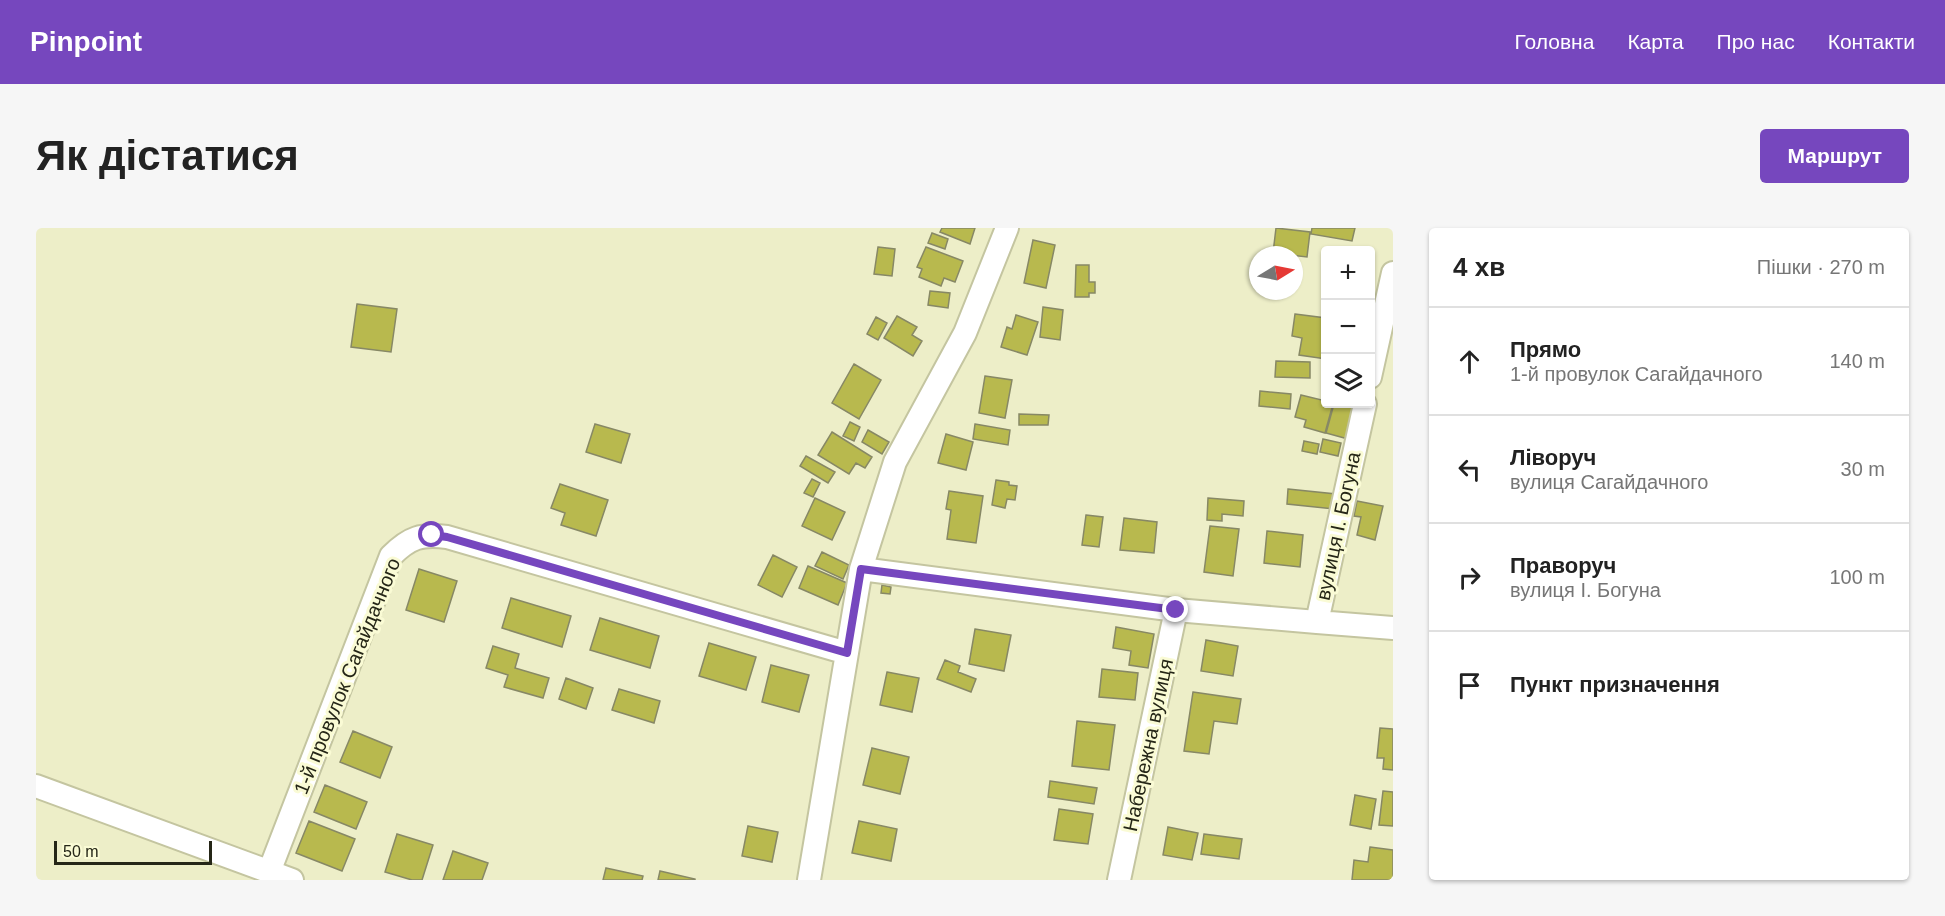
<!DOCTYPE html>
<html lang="uk">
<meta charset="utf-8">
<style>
:root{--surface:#fff;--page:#f6f6f6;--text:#222;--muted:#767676;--line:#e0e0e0;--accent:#7647be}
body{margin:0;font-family:Helvetica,sans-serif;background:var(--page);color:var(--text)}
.controls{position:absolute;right:18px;top:18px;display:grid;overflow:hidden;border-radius:6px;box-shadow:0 2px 4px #0004}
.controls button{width:54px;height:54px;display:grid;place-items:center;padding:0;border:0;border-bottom:2px solid var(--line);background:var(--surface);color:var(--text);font:30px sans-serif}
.compass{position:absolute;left:1213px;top:18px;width:54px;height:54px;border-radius:50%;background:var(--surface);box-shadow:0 2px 4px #0004;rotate:80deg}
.scale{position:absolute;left:18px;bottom:15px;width:158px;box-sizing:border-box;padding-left:6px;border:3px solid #252617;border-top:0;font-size:16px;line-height:21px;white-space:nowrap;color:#252617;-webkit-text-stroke:4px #fafbd5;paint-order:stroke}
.stop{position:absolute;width:18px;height:18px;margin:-14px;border:4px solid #7647be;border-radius:50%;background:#fff}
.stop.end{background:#7647be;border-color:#fff;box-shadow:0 2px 6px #0008}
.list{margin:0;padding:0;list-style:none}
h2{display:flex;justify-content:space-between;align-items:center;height:78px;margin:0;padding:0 24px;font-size:26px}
h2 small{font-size:20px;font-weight:400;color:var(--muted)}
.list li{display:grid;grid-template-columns:39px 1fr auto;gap:18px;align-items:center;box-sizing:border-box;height:108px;padding:0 24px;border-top:2px solid var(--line)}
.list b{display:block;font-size:22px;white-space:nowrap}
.list p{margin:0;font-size:20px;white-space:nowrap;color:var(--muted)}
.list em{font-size:20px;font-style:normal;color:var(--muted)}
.icon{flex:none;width:33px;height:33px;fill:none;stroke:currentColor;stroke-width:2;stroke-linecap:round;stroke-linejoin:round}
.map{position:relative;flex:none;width:1357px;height:652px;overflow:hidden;border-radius:6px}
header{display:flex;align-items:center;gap:36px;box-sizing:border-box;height:84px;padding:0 30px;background:var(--accent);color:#fff}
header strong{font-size:28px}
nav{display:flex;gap:33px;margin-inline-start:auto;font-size:21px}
.intro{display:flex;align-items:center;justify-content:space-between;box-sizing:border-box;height:144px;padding:0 36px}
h1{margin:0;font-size:42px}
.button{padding:15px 27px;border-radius:6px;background:var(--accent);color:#fff;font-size:21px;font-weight:700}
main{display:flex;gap:36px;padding:0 36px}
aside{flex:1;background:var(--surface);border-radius:6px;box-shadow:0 2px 4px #0004}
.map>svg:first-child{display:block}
.building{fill:#b8b94e;stroke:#878865;stroke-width:1.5}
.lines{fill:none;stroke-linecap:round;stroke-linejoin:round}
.minor-casing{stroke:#c4c5a0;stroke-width:26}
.minor{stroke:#fff;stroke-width:22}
.route{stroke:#7647be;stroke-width:8}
.labels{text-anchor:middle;stroke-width:6;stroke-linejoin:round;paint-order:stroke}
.street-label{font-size:20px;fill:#252617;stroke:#fafbd5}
</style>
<header>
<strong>Pinpoint</strong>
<nav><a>Головна</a><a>Карта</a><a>Про нас</a><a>Контакти</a></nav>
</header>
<div class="intro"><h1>Як дістатися</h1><a class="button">Маршрут</a></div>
<main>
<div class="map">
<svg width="1357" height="652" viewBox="0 0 1357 652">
<rect width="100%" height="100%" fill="#edeec8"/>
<path class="building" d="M906 0H939L934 16 904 4Z
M1240 0 1274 4 1271 29 1237 25Z
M1276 0H1319L1316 13 1275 6Z
M896 5 912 11 909 21 892 15Z
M997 12 1019 17 1010 60 988 55Z
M842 19 859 21 856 48 838 46Z
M890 19 927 33 919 54 908 50 905 58 883 49 886 41 881 39Z
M1040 37H1053V54H1059V65H1053V69H1039Z
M894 63 914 65 912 80 892 77Z
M321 76 361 81 355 124 315 119Z
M1007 79 1027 82 1024 112 1004 109Z
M1259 86 1290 90V131L1263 127 1266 110 1256 108Z
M980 87 1002 94 991 127 965 119 971 99 976 101Z
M861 88 881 99 876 107 886 113 877 128 848 110Z
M840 89 851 95 842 112 831 106Z
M1240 133 1274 134V150L1239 149Z
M818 136 845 152 823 191 796 175Z
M949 148 976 152 969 190 943 185Z
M1224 163 1255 166 1254 181 1223 178Z
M1265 167 1290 173V176H1297L1289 205 1268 199 1270 192 1259 189Z
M1298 176H1318L1312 211 1290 205Z
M983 186 1013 187 1012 197H983Z
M814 194 824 199 818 213 807 208Z
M559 196 594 206 585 235 550 224Z
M939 196 974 202 972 217 937 211Z
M832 202 853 214 846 226 826 214Z
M796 204 836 229 829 240 820 235 813 246 782 227Z
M910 206 937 214 930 242 902 235Z
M1287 211 1305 215 1302 228 1284 224Z
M1268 213 1283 216 1281 226 1266 223Z
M770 228 799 244 792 255 764 238Z
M776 251 784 255 777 269 768 265Z
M960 252 973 254V257L981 258 979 272 971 271 969 280 956 277Z
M524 256 572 272 560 308 525 297 529 285 515 280Z
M1252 261 1300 266 1298 281 1251 276Z
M913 263 947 268 940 315 911 311 915 282 910 281Z
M779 270 809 284 796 312 766 298Z
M1172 270 1208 273 1207 288 1186 286V293L1171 292Z
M1321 273 1347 278 1339 312 1321 307 1325 289 1318 288Z
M1050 287 1067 289 1063 319 1046 317Z
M1088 290 1121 294 1118 325 1084 322Z
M1174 298 1203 301 1197 348 1168 344Z
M1231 303 1267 307 1264 339 1228 335Z
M786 324 813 337 807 351 779 338Z
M737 327 761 339 746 369 722 357Z
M772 338 811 355 802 377 763 360Z
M383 341 421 353 408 394 370 382Z
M846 357 855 359 854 366 845 365Z
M475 370 535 388 526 419 466 400Z
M564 390 623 408 614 440 554 422Z
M1080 399 1118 406 1112 440 1093 437 1095 423 1077 420Z
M939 401 975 407 968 443 933 436Z
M1170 412 1202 418 1197 448 1165 443Z
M673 415 720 429 710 462 663 448Z
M457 418 483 426 479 440 513 450 507 470 468 459 472 447 450 440Z
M909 432 924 438 922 444 940 451 935 464 901 451Z
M735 437 773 447 763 484 726 474Z
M1066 441 1102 445 1099 472 1063 469Z
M851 444 883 450 876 484 844 477Z
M530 450 557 460 550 481 523 471Z
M583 461 624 473 618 495 576 482Z
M1157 464 1205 471 1201 496 1178 493 1173 526 1148 523Z
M1041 493 1079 497 1073 542 1036 538Z
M1344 500 1357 501V542L1347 541 1348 530H1341Z
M317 503 356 519 344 550 304 534Z
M836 520 873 529 864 566 827 557Z
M1014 553 1061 560 1058 576 1012 569Z
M289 557 331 574 320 601 278 584Z
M1347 563 1357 564V598L1343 597Z
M1319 567 1340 571 1335 601 1314 597Z
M1023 581 1057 586 1052 616 1018 612Z
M273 593 319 611 306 643 260 625Z
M823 593 861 601 855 633 816 625Z
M712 598 742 604 736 634 706 628Z
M1132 599 1162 605 1156 632 1127 627Z
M361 606 397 617 386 652H376L349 644Z
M1168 606 1206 611 1203 631 1165 626Z
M1334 619 1357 622V652H1316L1318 632 1332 634Z
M417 623 452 635 446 652H407Z
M570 640 607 648 606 652H567Z
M624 643 659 651V652H622Z"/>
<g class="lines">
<defs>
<path id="minor" d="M1334 149 1357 45
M825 341 1140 382 1281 394 1329 176
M1281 394 1357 400
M0 558 256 652
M233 644 355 328C374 309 385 306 411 309L811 425
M773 652 825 341 859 234 929 105 971 0
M1083 652 1140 382"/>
</defs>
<use href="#minor" class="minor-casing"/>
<use href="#minor" class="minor"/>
</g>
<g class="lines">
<path class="route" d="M396 307 411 309 811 425 825 341 1140 382"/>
</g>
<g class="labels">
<g class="street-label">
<text transform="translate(1302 298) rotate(-78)" y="7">вулиця І. Богуна</text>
<text transform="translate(311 448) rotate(-68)" y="7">1-й провулок Сагайдачного</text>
<text transform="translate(1112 517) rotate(-78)" y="7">Набережна вулиця</text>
</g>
</g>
</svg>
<div class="controls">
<button>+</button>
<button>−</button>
<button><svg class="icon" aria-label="layers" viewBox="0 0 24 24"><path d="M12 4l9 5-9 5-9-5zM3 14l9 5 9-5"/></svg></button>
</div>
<svg class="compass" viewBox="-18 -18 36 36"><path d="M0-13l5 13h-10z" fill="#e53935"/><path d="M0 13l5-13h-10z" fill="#767676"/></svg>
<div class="scale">50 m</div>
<div class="stop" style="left:396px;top:307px"></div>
<div class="stop end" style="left:1140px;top:382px"></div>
</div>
<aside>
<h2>4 хв<small>Пішки · 270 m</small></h2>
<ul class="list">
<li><svg class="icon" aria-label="ahead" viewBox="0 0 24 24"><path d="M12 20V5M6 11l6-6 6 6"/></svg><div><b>Прямо</b><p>1-й провулок Сагайдачного</p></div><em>140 m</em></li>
<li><svg class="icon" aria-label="left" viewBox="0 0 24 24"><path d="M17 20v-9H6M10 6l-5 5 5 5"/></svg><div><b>Ліворуч</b><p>вулиця Сагайдачного</p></div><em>30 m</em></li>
<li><svg class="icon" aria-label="right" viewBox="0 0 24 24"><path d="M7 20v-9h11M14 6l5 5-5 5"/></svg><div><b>Праворуч</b><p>вулиця І. Богуна</p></div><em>100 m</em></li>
<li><svg class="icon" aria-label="arrive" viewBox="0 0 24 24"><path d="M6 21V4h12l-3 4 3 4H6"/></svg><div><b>Пункт призначення</b></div></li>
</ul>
</aside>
</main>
